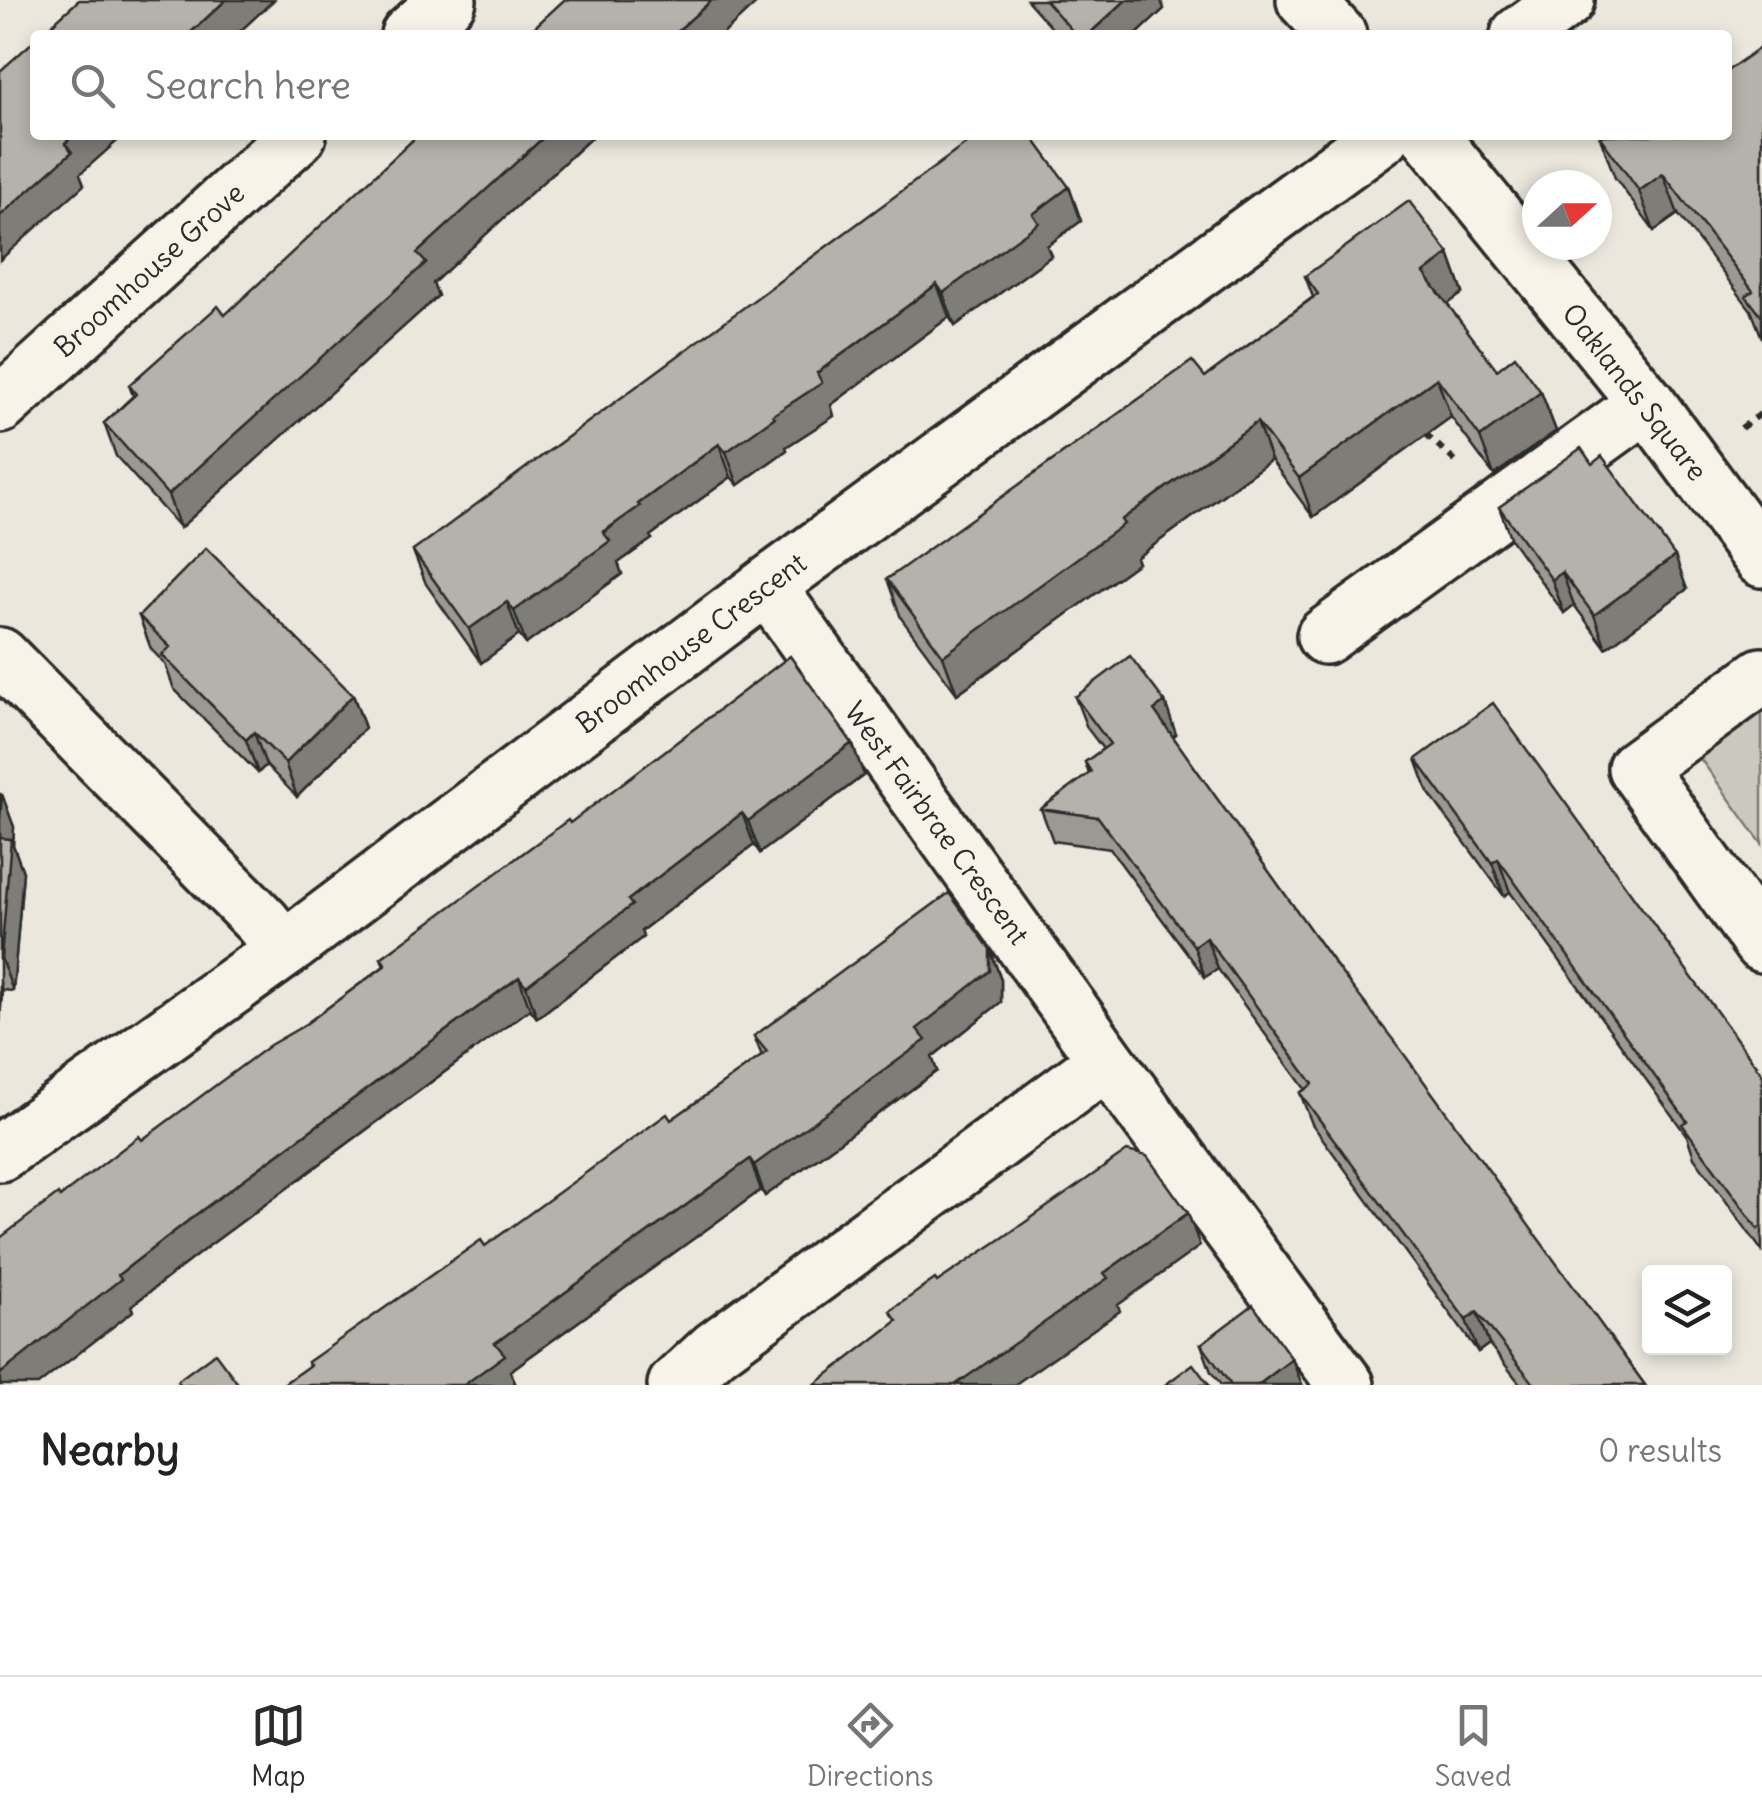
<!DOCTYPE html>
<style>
:root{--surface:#fff;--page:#f6f6f6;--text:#222;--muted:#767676;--line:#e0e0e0;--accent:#2b2b2b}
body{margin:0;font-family:Delius,sans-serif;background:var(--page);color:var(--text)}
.controls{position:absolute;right:30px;bottom:30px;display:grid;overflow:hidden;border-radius:10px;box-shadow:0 5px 15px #0003}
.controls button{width:90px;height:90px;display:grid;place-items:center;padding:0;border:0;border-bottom:2px solid var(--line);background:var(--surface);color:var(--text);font:50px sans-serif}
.compass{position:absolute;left:1522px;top:170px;width:90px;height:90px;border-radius:50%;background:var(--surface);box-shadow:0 5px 15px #0003;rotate:69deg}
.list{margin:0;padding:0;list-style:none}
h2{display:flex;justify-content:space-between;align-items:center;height:130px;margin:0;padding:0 40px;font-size:42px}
h2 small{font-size:32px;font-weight:400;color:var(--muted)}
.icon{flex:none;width:55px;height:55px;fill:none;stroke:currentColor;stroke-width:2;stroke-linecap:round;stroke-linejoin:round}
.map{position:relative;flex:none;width:1762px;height:1385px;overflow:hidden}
.search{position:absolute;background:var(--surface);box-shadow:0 5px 15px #0003;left:30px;right:30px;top:30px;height:110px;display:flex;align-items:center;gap:25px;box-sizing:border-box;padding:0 35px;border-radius:10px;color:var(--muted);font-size:38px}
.sheet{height:290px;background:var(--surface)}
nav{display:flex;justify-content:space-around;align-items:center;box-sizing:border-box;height:140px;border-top:2px solid var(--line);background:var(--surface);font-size:28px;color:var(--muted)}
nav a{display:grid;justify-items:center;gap:5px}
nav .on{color:var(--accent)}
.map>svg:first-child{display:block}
.green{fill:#cbc8bf;stroke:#7b7a75;stroke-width:2.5}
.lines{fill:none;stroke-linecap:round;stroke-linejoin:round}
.minor-casing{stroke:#2b2b2b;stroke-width:62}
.path{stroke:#2b2b2b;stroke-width:6;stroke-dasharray:8 8;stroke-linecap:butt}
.minor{stroke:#f7f3e8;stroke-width:55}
.wall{fill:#9c9993;stroke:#2b2b2b;stroke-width:2.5}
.shaded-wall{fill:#7f7d78;stroke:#2b2b2b;stroke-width:2.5}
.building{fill:#b5b2ab;stroke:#2b2b2b;stroke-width:2.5}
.labels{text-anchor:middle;stroke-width:8;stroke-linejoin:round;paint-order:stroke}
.street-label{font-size:28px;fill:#2b2b2b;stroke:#f7f3e8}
</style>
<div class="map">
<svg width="1762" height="1385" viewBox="0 0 1762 1385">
<rect width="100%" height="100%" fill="#ebe7dd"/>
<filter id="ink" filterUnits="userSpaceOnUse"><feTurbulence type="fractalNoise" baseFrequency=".01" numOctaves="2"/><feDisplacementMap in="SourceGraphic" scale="20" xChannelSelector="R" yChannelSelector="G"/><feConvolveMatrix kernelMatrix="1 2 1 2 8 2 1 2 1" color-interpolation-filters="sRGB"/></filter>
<g filter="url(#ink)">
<path class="green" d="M1762 701V844L1694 750Z"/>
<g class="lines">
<defs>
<path id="minor" d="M1305 0 1338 35
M409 35 448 0
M1519 35 1566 0
M1429 135 1647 403 1762 559
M0 405 298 135
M767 586 1107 1061 1346 1385
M1325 636 1647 403
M0 656 262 922 284 950
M1762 676 1636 768 1762 944
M0 1153 284 950 767 586 1383 135
M676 1385 715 1349 1107 1061"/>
</defs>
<use href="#minor" class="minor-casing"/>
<path class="path" d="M1741 428 1762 413
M1426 434 1459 465"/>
<use href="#minor" class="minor"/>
</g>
<path class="wall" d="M1027 0H1161L1164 9 1136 35H1058Z
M1762 46V338L1751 310 1678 214 1654 231 1615 178 1600 137 1727 135Z
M594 135 433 283 438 296 180 528 116 456 104 423 133 396 129 385 225 315Z
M1069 187 1081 221 1047 246 1051 256 955 326 949 317 831 405 834 416 786 447 787 450 738 485 731 477 650 536 652 539 618 563 622 574 526 644 519 635 481 663 426 584 413 551Z
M1449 254 1463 293 1447 304 1497 370 1541 392 1556 431 1494 475 1451 417 1313 517 1271 460 1136 558 1138 563 957 694 901 618 887 579 1205 377 1313 297 1305 276Z
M1592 464 1687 589 1606 648 1574 605 1564 613 1511 540 1499 507Z
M139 616 353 695 365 728 297 797 266 765 258 773 174 689 165 664 151 649Z
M1075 697 1176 734 1173 737 1339 970 1645 1385H1521L1489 1344 1478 1352 1312 1124 1300 1093 1305 1089 1218 969 1205 977 1110 849 1053 841 1041 809 1089 774 1085 762 1103 749 1087 728Z
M852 743 864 775 760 853 754 845 641 931 643 937 537 1018 530 1009 210 1245 131 1306 133 1311 60 1197 142 1140 303 1026 384 966 381 958 570 823Z
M1416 759 1762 1074V1251L1694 1157 1687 1136 1510 892 1504 896 1428 792Z
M0 793 14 827 13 845 23 872 13 991 2 990 0 1022Z
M990 949 1001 980V1002L932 1057 937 1071 765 1196 761 1190 510 1371 516 1385H282L309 1366 308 1362 485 1246 671 1120 762 1056 754 1036Z
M1201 1344 1292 1359 1302 1385H1221L1211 1372Z"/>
<path class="shaded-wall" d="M226 0H274L236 35H188Z
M712 0H760L722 35H673Z
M1126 0H1161L1164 9 1136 35H1088Z
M74 135H124L80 174 84 185 0 260V216L65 143Z
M546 135H594L433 283 438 296 180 528 168 495 417 253Z
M1663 174 1678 214 1654 231 1639 191Z
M1069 187 1081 221 1047 246 1051 256 955 326 943 293 1033 214Z
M1449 254 1463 293 1438 311 1424 273Z
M937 284 949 317 831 405 834 416 786 447 787 450 738 485 726 452 773 415 817 373Z
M1437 378 1451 417 1313 517 1299 478Z
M1541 392 1556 431 1494 475 1480 437Z
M1257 422 1271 460 1136 558 1138 563 957 694 943 656 1121 520Z
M719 444 731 477 650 536 652 539 618 563 622 574 526 644 514 611 638 504Z
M1675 556 1687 589 1606 648 1594 615Z
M1562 572 1574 605 1564 613 1552 580Z
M507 602 519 635 481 663 469 629Z
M353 695 365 728 297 797 285 763Z
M1165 702 1176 734 1166 742 1154 710Z
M254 732 266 765 258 773 246 740Z
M852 743 864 775 760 853 748 821Z
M2 794 14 827 13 845 23 872 13 991 1 958 0 820Z
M742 813 754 845 641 931 643 937 537 1018 526 986 628 900Z
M1498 859 1510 892 1504 896 1492 863Z
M1206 937 1218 969 1205 977 1194 946Z
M990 949 1001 980V1002L932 1057 937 1071 765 1196 754 1165 917 1029Z
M519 977 530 1009 210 1245 131 1306 133 1311 38 1385H0V1374L118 1275 198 1213Z
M0 983 2 990 0 1022Z
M750 1159 761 1190 510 1371 516 1385H464L495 1343Z
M1188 1213 1200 1246 1118 1305 1120 1311 1014 1385H955L1104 1273Z
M1477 1312 1489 1344 1478 1352 1466 1320Z
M1292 1359 1302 1385H1258Z"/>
<path class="building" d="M79 0H226L188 35H40Z
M564 0H712L673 35H526Z
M1045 0H1126L1088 35H1076Z
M35 40V135H74L65 143 72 152 0 216V71Z
M1762 46V317L1746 296 1753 291 1663 174 1639 191 1600 137 1604 135H1727V71Z
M418 135H546L417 253 426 263 168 495 104 423 136 394 129 385 218 306 225 315Z
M978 135H1031L1069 187 1033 214 1039 223 943 293 937 284 817 373 822 383 773 415 775 417 726 452 719 444 638 504 640 506 603 532 610 541 514 611 507 602 469 629 413 551Z
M1409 201 1449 254 1424 273 1497 370 1515 356 1541 392 1480 437 1437 378 1299 478 1257 422 1121 520 1124 524 943 656 887 579 1192 361 1205 377 1318 294 1305 276Z
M1581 448 1592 464 1602 456 1675 556 1594 615 1562 572 1552 580 1499 507Z
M206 548 353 695 285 763 254 732 246 740 162 655 170 647 139 616Z
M790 656 852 743 748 821 742 813 628 900 632 905 526 986 519 977 198 1213 118 1275 121 1279 0 1374V1238L58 1194 60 1197 139 1136 142 1140 270 1045 303 1026 386 965 381 958 568 820 570 823Z
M1130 656 1165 702 1154 710 1339 970 1401 1050 1645 1385H1535L1477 1312 1466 1320 1300 1093 1313 1084 1206 937 1194 946 1098 817 1041 809 1091 772 1085 762 1110 744 1075 697Z
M1493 703 1762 1074V1226L1758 1229 1682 1124 1687 1121 1498 859 1492 863 1416 759Z
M0 838 11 839 1 958H0Z
M949 893 990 949V971L917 1029 926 1040 754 1165 750 1159 495 1343 505 1355 464 1385H282L310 1365 308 1362 481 1240 485 1246 667 1114 671 1120 767 1052 754 1036Z
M1127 1151 1147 1156 1188 1213 1104 1273 1108 1278 955 1385H814L897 1321 890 1311 935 1279 937 1282 1001 1239Z
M1253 1305 1292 1359 1258 1385H1231L1201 1344Z
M215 1353 239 1385H180L177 1381Z
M1193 1364 1209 1385H1165Z"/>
</g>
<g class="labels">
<g class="street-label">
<text transform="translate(149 270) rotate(-42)" y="10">Broomhouse Grove</text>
<text transform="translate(1635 392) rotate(52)" y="10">Oaklands Square</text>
<text transform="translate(691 643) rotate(-37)" y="10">Broomhouse Crescent</text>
<text transform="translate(937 823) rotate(54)" y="10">West Fairbrae Crescent</text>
</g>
</g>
</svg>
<div class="controls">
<button><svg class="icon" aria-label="layers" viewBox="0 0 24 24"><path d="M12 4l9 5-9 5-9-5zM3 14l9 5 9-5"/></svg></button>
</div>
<svg class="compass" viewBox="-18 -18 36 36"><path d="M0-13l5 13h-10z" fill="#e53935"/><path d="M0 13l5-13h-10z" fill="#767676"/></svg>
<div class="search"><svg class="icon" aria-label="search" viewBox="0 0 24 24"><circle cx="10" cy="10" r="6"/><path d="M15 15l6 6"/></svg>Search here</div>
</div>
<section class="sheet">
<h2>Nearby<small>0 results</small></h2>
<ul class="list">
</ul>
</section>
<nav>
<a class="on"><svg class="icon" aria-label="map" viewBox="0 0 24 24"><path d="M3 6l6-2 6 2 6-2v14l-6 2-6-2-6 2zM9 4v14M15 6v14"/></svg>Map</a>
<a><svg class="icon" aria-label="directions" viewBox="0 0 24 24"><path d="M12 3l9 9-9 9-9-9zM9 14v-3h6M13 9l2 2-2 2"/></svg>Directions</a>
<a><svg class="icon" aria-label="saved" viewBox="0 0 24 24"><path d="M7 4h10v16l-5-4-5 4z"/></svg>Saved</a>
</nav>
